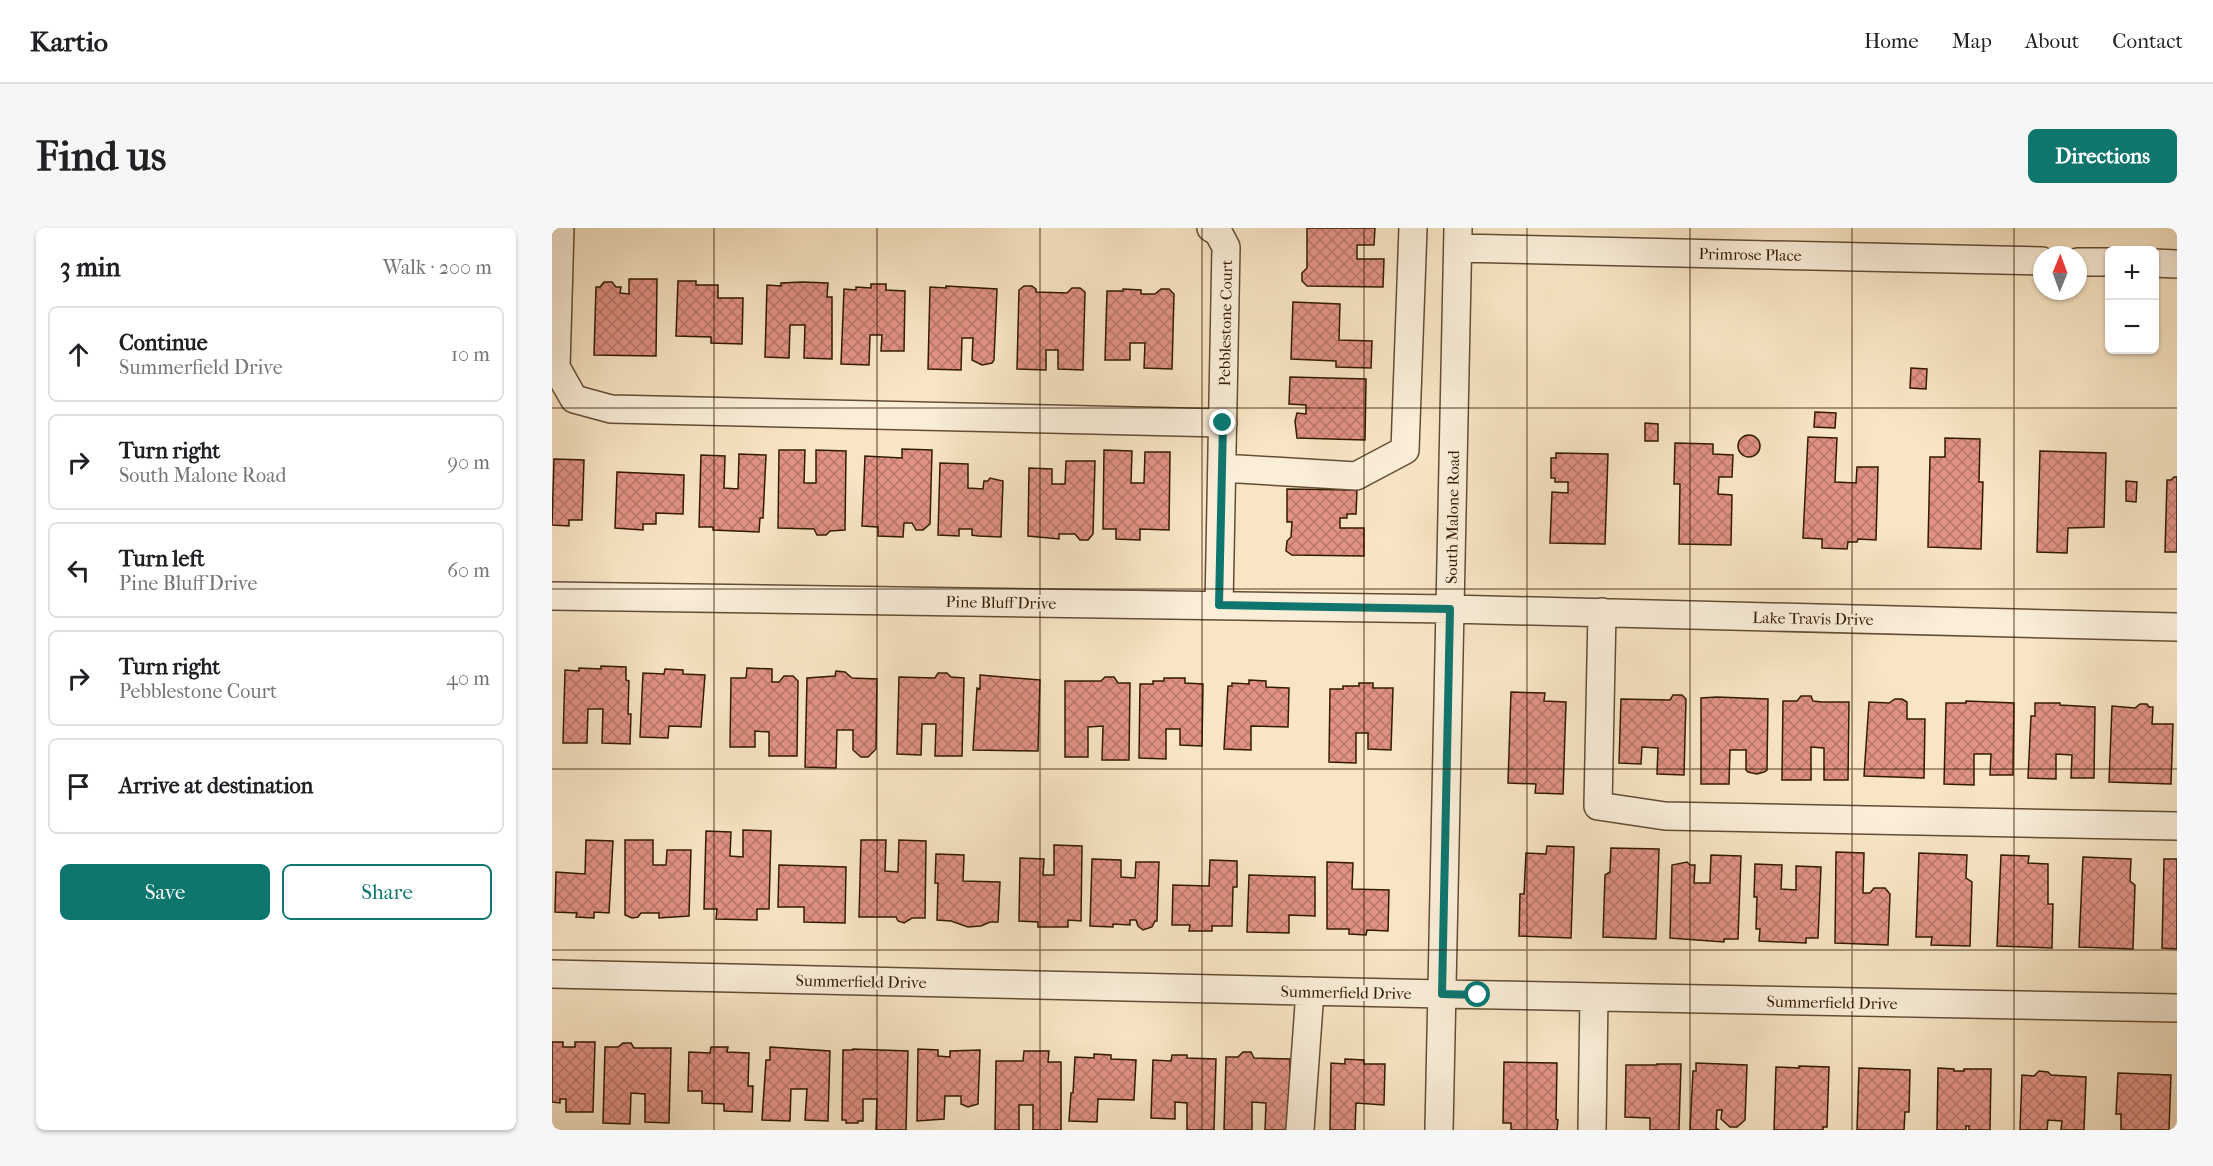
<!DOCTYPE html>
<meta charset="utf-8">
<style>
:root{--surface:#fff;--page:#f6f6f6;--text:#202124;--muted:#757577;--line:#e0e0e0;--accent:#0f766e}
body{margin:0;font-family:"IM FELL French Canon",serif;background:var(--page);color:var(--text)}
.controls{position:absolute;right:18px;top:18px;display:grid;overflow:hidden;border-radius:9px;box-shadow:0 2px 4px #0004}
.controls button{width:54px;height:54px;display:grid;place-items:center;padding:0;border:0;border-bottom:2px solid var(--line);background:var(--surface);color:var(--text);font:30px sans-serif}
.compass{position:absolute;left:1481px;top:18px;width:54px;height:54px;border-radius:50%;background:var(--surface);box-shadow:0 2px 4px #0004;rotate:1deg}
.stop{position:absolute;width:18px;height:18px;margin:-14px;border:4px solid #0f766e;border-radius:50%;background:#fff}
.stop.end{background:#0f766e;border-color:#fff;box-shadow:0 2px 6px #0008}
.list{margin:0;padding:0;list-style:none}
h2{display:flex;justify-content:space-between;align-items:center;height:78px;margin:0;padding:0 24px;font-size:26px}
h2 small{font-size:20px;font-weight:400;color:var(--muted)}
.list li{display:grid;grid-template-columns:39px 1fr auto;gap:18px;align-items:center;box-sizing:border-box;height:96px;margin:0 12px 12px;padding:0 12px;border:2px solid var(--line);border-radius:9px}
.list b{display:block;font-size:22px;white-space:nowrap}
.list p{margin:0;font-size:20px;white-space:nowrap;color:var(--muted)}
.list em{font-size:20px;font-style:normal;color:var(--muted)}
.actions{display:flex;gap:12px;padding:18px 24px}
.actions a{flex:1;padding:14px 0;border:2px solid var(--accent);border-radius:9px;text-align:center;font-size:21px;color:var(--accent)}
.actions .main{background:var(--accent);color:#fff}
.icon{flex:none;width:33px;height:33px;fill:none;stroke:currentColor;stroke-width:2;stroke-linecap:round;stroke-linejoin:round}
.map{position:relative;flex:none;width:1625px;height:902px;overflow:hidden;border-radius:9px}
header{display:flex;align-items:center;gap:36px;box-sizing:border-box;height:84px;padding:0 30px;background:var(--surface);border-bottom:2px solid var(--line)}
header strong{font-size:28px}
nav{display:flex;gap:33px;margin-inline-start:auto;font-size:21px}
.intro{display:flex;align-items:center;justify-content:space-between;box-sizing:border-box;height:144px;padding:0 36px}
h1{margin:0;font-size:42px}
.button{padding:15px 27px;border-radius:9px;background:var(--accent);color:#fff;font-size:21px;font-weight:700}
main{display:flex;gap:36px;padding:0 36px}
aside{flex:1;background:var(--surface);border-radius:9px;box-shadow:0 2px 4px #0004}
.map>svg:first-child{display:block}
.building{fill:url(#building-cross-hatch);stroke:#331a03;stroke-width:1.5}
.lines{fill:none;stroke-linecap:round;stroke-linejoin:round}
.minor-casing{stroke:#644d33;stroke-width:30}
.minor{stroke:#faeed9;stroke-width:27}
.route{stroke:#0f766e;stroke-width:8}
.grid{fill:none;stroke:#331a03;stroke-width:1.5;stroke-opacity:0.55}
.labels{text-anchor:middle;stroke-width:5;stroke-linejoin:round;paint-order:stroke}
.street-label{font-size:16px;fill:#331a03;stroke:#faeed9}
</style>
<header>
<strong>Kartio</strong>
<nav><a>Home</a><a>Map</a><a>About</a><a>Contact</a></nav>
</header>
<div class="intro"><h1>Find us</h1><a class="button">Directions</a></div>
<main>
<aside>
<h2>3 min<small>Walk · 200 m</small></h2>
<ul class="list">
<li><svg class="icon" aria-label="ahead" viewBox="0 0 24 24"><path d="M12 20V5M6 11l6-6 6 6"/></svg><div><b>Continue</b><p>Summerfield Drive</p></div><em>10 m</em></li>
<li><svg class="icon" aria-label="right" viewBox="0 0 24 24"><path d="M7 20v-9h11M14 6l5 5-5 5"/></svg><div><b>Turn right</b><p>South Malone Road</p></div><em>90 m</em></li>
<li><svg class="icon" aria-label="left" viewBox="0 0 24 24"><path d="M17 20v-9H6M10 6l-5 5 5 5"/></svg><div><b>Turn left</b><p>Pine Bluff Drive</p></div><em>60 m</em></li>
<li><svg class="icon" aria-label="right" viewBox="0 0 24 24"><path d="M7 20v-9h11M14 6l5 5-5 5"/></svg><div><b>Turn right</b><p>Pebblestone Court</p></div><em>40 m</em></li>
<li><svg class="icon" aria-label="arrive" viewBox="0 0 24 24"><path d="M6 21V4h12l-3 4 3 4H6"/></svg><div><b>Arrive at destination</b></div></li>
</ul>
<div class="actions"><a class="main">Save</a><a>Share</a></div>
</aside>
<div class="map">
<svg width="1625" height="902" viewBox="0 0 1625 902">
<defs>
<pattern id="building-cross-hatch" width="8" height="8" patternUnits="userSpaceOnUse" patternTransform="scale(1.5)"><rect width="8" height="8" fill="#e19284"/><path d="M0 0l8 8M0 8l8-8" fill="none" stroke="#b7766a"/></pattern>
</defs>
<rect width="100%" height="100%" fill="#f8e5c4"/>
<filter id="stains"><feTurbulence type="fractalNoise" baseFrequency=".00333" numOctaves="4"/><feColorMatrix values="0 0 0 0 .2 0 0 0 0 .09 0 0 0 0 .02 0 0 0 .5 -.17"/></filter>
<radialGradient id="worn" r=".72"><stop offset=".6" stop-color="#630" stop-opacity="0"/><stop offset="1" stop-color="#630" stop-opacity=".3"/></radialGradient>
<path class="building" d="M755 0H823L822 17H805V31H832L831 59 755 58 750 53V45L755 40Z
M77 51H105L104 128 42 127 44 59H48L52 54H60L64 59H69L68 65 77 66Z
M126 53H144V57H166V70H191L190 116 159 115V109L124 108Z
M250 54 276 55 275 69H280V131L252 130 253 97H238L237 130 213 129 215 57 229 58V55Z
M319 56H334V62L353 63 352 123H329L330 107H318L317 137 289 136 292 61 304 62V59L319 60Z
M394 58 445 61 442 132 440 135 430 137 420 132 421 110H410L409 142 376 141 378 59 394 60Z
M472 58H480L484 61V64L515 65 520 60H528L533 64 531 142 506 141V122H494V142L465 141 467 62Z
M571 61 589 62V66H603L609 61H617L622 66 620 141 592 140 593 115H578V132H553L555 63H571Z
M741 74 788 76 787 112 820 113 819 140 784 139V133L739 131Z
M1359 140 1375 141 1374 161 1358 160Z
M738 149 814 151 813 212 745 210 743 193 745 185 754 186V177L737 176Z
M1263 184 1284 185 1283 200 1262 199Z
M1093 195 1106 196V213H1093Z
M1186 218a11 11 0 1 1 22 0a11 11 0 1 1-22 0Z
M1256 209 1285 210 1283 254 1304 255 1305 239H1326L1324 312 1306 311 1305 314H1296L1295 321 1270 320V311L1251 310Z
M1393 210 1428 211 1427 254H1431L1429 321 1376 319 1378 229H1393Z
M1123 215 1161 216V226L1181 227 1180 249H1167L1166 266 1180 267 1179 317 1127 316 1128 256H1122Z
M350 221 380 222 378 296 371 302H364L360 295H352L351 309 326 308V299L310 298 313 228 350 230Z
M227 222H253L252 255H264V222L294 223 293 302 278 303 274 307H265L262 301 226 300Z
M552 222 580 223 579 255H592L593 224H618L617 302 588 301V312L564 311V301H551Z
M1488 223 1554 225 1552 299 1516 300 1515 325 1485 324Z
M1004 225 1056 226 1053 316 998 315 1000 264 1016 265V254H1003V250H999V230H1004Z
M187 226 214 227 211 290H208L207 304 161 302V299H147L149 227 173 228 172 260 186 261Z
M2 231 32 232 30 292H17V298L0 297Z
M514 233H543L541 306 536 312H528L523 306H507V311L476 308 477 240 500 241V256H513Z
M388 235 416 236V260L431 261 432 253H436L438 250 451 253 449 309 426 308 420 307V301H407V308L386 307Z
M65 244 132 247 131 286 104 285V296H91V302L63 300Z
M1622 249H1625V324H1613L1615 252H1619Z
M1574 253 1585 254 1584 274 1574 273Z
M735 261 805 262 804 286H795V290H788V300H812V328L740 327 734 323 735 313 739 309 740 294H735Z
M49 438 74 439V452L77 453 76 486H79L78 516 50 515 51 481H36L35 515H11L13 442 27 443V440L49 441Z
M195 440 220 441V454H227L232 448H241L246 453 245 528H217V504L203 503V519H178L179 450H194Z
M113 441 131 442V446L153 447 149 499 117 498 116 510 88 509 91 445 112 446Z
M284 443 293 444 300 450 325 451 324 521 316 529H309L301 522V502H285L284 540 253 539 255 450 283 448Z
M386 445H395L399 449 412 450 410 528H383L384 496H370L369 527 345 526 347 449 383 450Z
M428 447 488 452 486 523 421 522 425 460 428 461Z
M553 449H562L566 455H578L577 532H550L551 498 536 499V529H513V453H549Z
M612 450H633V455L651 456 650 518 628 517V501H614V531L587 530 588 456H601V453H612Z
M697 452 714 453V459L737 460 736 499 699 498V522L672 521 676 458H680V455L697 456Z
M807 455H821V460H841L839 522 816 521V505H804V535L777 534 778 461H791V458H807Z
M959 464 993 465 992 473 1014 474 1011 566 983 565 984 556 956 555Z
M1121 467H1130L1134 471 1132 547 1105 546 1106 520 1090 519 1089 536 1067 535 1069 471 1118 472Z
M1249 468H1259L1261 473 1270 474H1297L1296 552H1272V520L1259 519V552H1230L1231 473H1245Z
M1165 469 1216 471 1215 542 1212 544 1205 546 1196 544 1194 542V522H1178L1177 556H1149V470Z
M1343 471H1350L1355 474V491H1373L1372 550 1312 548 1317 474 1337 475Z
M1414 473 1462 475 1461 547H1438L1439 526H1422V557L1392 556 1394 475H1414Z
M1483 475H1508V477L1543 479 1542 550H1519L1520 527 1504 526V551L1476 550 1479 488H1483Z
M1588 476H1595L1597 479H1601L1600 496H1621L1619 556 1557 554 1560 478 1583 480Z
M191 602 219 603 217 681H205V692L164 691 165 681H152L154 603 179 604 178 628 191 629Z
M34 612 61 613 57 685 42 684V690L24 689 25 685 3 684 4 644 33 646Z
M73 612H101V637H114L115 622H139L137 688 107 690V685H89L86 689 80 690 73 687Z
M309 612H334L333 643 346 644 347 612 374 613 373 690H360L352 695 346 693 344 689H307Z
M502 617 530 618 529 693 516 692V699H486V694L467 693 468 630 492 631 491 647H502Z
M995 618 1022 619 1019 710 967 708 968 666H972L974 625 994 626Z
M1059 620 1107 621 1104 711 1051 709 1053 647 1058 644Z
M1284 624 1312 625 1311 665H1318L1322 660H1333L1338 666 1336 717 1283 715Z
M1367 625 1415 627 1414 650 1420 654 1418 718 1379 717 1380 709H1364Z
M384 626 412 627 411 653 448 654 446 694H438L429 698 416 699 399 693 385 692 386 655H383Z
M1159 627 1189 628 1186 711H1172V714L1118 710 1120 637 1135 634 1138 637H1143L1142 655H1158Z
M1449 627 1477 628 1476 635 1496 636V676H1501L1500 720 1445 718Z
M1531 629 1579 631 1578 653 1583 657 1581 721 1527 719Z
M540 631 569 632V649L583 650 584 634H607L605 693H603L600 699 591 702 586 698 584 692H578V697L561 696V699L538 698Z
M1612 631H1625V721L1610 720Z
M658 632 685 633V659H681L680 698H660V703H637L638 697H620L621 657 657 658Z
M775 634 801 635 800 661 837 662 836 703 815 702 814 707 797 706V701H775Z
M1203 636 1230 637 1229 661 1244 662V638L1269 639 1266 710H1254V715L1207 713 1208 701H1204L1205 669H1202Z
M227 637 294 639 293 695 252 694V679H226Z
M697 647 763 649V688L737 687V705L695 704Z
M0 814H11V819H23V814H43L41 884H14V871H8V875L0 874Z
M71 815H79L82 820H119L117 895 93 894V866L79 865 78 896 51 895 53 819H66Z
M159 819H176L175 824 197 825 196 858H201L200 884 172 883V876L150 875V863H136L137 824 158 825Z
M218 819 278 823 276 893 253 892 255 861H239L238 893 210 892 214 832H218Z
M301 821 356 823 354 902H324L325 871H311V893H306V895H294V892H290L291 822H301Z
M366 821 386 822V828L398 829V823L428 822 426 876 416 879 409 876V868H393L392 891 365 893Z
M472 823H497L496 834H509V902H481V877H467V902H443L444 833H471Z
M691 824H699L702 830 738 831 737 902H713L714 875 700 874V902H672L674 829H686Z
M542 826 559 827V831L584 832 582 872 546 871 545 894 517 893 519 865H521L523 829 542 830Z
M620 827H635V830L664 831 662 902H635V875L623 874V891L599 890 601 832 619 833Z
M793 831 812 832V836H833L832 877 804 875 803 902H778L779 835 793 836Z
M952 834 1005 835 1004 891 1006 892 1005 902H959V895H951Z
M1144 835 1195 837 1193 892 1185 899H1178L1169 891 1170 882H1165L1164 900 1167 902H1138L1141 843H1144Z
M1105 836H1129L1127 902H1098V890L1073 889 1074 837H1105Z
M1247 838 1277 839 1275 899H1271V902H1222L1224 839 1247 840Z
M1307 840 1358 842 1357 884H1353L1352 902H1305Z
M1386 840 1402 841V843H1412V841H1439L1438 902H1417V898H1414V902H1385Z
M1487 843 1496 844 1499 847 1534 849 1532 902H1509L1510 893 1496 892 1495 902H1468L1470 847 1482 848Z
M1566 845 1619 847 1617 902H1569V886H1564Z"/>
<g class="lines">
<defs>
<path id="minor" d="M8 0 4 139 22 171 59 181 671 195
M659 0 666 4 674 19 667 377
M906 20 1490 33
M1526 34H1558
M1602 35 1625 36
M670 240 804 248 853 222 861 0
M0 368 898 381 1625 399
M1050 384 1046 578 1113 588 1625 598
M0 746 890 766 1625 780
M748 902 758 763
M887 902 906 0
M1040 902 1042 769"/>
</defs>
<use href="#minor" class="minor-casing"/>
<use href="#minor" class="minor"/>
</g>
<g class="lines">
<path class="route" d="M671 195 667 377 898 381 890 766 926 767"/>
</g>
<path class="grid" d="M162 0V902M325 0V902M488 0V902M650 0V902M812 0V902M975 0V902M1138 0V902M1300 0V902M1462 0V902M0 180H1625M0 361H1625M0 541H1625M0 722H1625"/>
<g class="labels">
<g class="street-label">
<text transform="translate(1198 26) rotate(1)" y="6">Primrose Place</text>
<text transform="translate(673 95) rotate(-89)" y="6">Pebblestone Court</text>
<text transform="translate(900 289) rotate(-89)" y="6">South Malone Road</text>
<text transform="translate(449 374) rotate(1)" y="6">Pine Bluff Drive</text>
<text transform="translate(1261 390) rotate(1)" y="6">Lake Travis Drive</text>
<text transform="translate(309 753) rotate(1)" y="6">Summerfield Drive</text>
<text transform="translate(794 764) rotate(1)" y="6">Summerfield Drive</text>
<text transform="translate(1280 774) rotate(1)" y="6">Summerfield Drive</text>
</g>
</g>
<rect width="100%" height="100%" filter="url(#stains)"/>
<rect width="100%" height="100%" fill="url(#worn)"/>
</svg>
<div class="controls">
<button>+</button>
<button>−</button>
</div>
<svg class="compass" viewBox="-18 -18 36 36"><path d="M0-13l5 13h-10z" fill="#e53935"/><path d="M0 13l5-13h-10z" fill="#757577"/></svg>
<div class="stop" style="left:926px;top:767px"></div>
<div class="stop end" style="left:671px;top:195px"></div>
</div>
</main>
